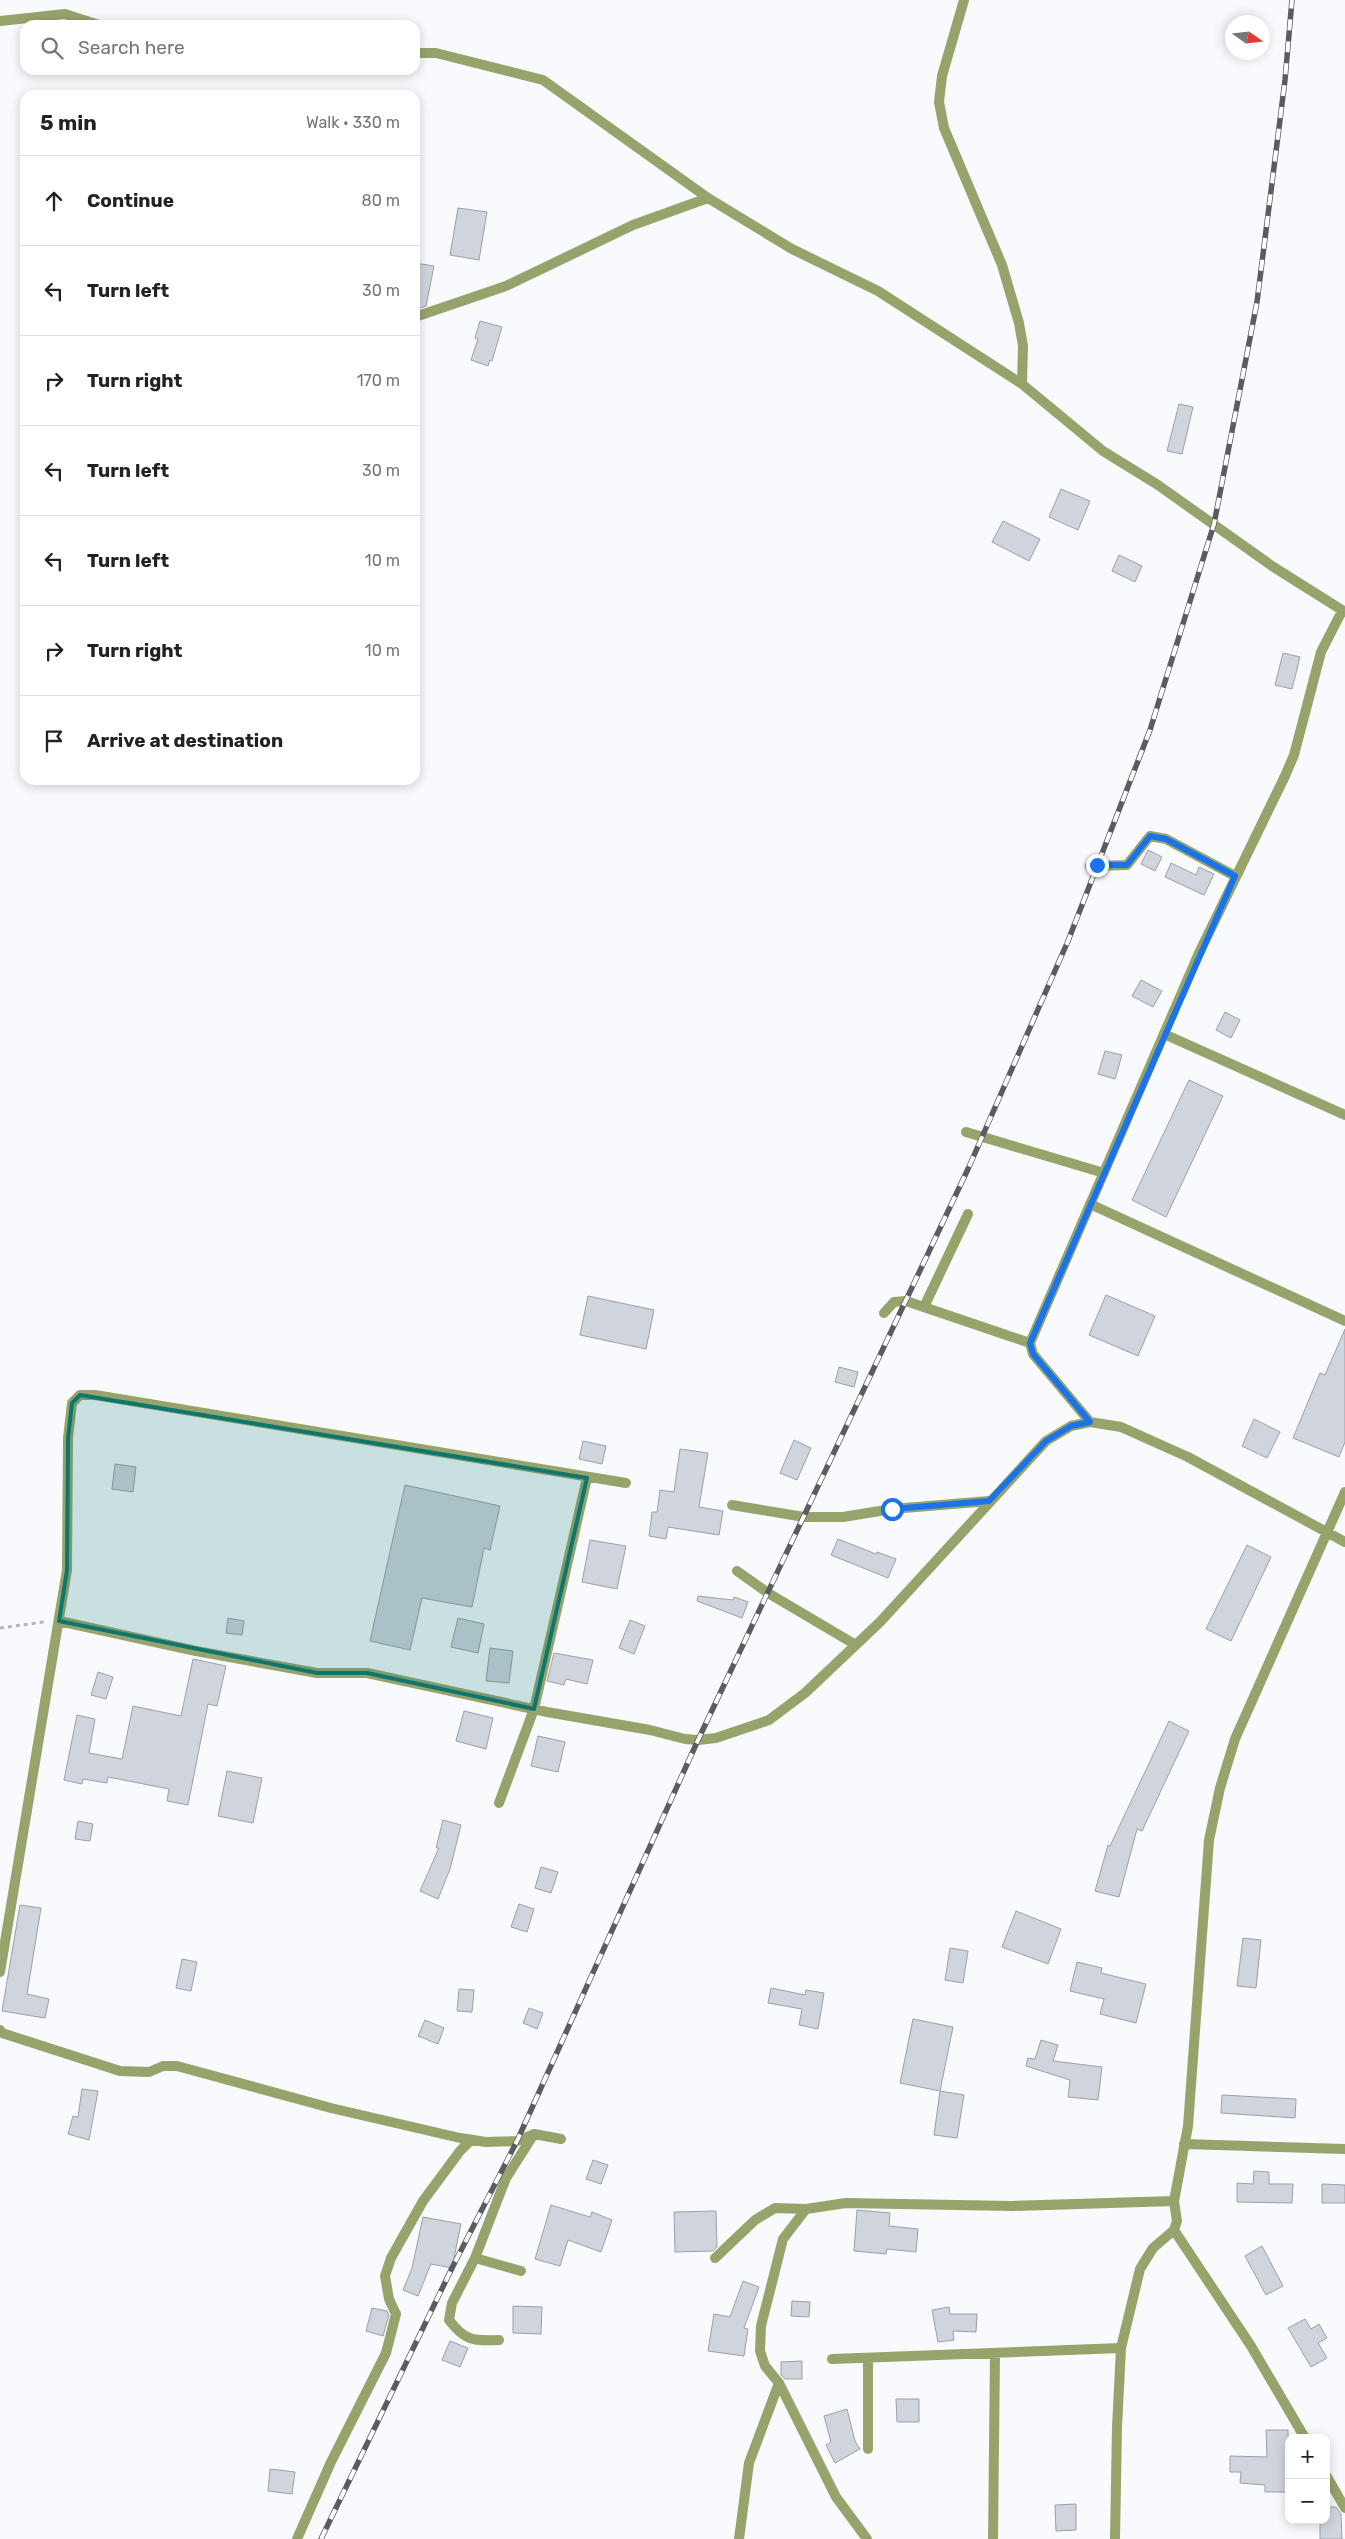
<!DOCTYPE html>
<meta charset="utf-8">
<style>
:root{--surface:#fff;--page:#f2f2f2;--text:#222;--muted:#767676;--line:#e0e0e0}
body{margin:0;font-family:Rubik,sans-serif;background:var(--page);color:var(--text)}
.controls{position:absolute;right:15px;bottom:15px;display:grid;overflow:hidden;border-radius:10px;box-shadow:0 2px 12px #0003}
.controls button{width:45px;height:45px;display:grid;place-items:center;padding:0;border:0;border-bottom:1px solid var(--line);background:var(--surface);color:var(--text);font:25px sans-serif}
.compass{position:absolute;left:1225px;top:15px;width:45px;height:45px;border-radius:50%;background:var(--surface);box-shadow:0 2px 12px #0003;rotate:104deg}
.stop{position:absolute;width:15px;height:15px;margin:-11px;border:4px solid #1a73e8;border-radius:50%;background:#fff}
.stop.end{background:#1a73e8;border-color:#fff;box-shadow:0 1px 5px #0008}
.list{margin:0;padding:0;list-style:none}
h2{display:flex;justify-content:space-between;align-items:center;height:65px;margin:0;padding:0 20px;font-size:21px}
h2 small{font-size:16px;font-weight:400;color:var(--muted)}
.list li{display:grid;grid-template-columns:32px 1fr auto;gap:15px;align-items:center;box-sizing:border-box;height:90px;padding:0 20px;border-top:1px solid var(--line)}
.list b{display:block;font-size:19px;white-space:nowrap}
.list em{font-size:16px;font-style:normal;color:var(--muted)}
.icon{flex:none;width:28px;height:28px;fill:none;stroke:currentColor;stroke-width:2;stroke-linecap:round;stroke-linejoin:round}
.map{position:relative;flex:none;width:1345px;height:2539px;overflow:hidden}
.search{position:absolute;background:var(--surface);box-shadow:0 2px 12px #0003;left:20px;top:20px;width:400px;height:55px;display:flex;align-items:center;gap:12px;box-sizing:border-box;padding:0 18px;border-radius:15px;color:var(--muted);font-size:19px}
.panel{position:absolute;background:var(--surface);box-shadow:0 2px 12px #0003;left:20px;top:90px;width:400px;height:695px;border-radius:15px}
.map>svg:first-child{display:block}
.building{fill:#d0d5dd;stroke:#9b9fa8}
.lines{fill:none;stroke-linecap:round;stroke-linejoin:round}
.path{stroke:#b3b5b8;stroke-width:3;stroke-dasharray:4 4;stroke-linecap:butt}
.lane{stroke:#96a46c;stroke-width:10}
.street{stroke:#96a46c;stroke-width:10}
.rail-casing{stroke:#5a5c5f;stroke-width:5.5}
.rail{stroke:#fff;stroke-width:4;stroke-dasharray:11;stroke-linecap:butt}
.route{stroke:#1a73e8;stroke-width:6}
.marked{fill:#0f766e;fill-opacity:0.2;stroke:#0f766e;stroke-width:4;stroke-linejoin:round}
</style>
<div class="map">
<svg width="1345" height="2539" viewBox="0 0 1345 2539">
<rect width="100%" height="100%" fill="#f8fafd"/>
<path class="building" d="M458 208 487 212 479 260 450 255Z
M415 263 434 266 426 306 415 310Z
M480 321 502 327 492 361 490 360 488 366 471 360 478 339 475 338Z
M1179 404 1193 407 1182 454 1167 451Z
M1061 489 1090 501 1078 530 1049 517Z
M1003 521 1040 539 1029 561 992 542Z
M1119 555 1142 566 1135 582 1112 571Z
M1283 653 1300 657 1292 689 1275 685Z
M1148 850 1162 857 1155 871 1141 864Z
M1171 863 1196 875 1199 867 1214 874 1204 895 1165 877Z
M1141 980 1162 991 1153 1007 1132 996Z
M1225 1012 1240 1020 1231 1038 1216 1030Z
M1105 1051 1122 1055 1115 1079 1098 1074Z
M1189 1080 1223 1096 1166 1217 1132 1200Z
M1106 1295 1155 1316 1138 1356 1089 1335Z
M588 1296 654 1310 646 1349 580 1335Z
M1345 1329V1442L1339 1457 1293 1438 1320 1373 1325 1375Z
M839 1367 858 1372 854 1387 835 1382Z
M1254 1419 1280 1432 1267 1458 1242 1446Z
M794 1440 811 1448 797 1480 780 1473Z
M583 1441 606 1446 602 1464 579 1459Z
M680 1449 708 1453 699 1507 723 1511 719 1535 668 1527 666 1539 649 1536 652 1512H657L660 1490 674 1492Z
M115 1464 136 1467 133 1492 112 1489Z
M405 1485 500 1506 490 1550 484 1548 472 1607 422 1598 410 1650 370 1641Z
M838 1539 876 1554 877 1552 896 1559 888 1578 831 1555Z
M590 1540 626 1546 617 1589 582 1582Z
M1247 1545 1271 1557 1231 1641 1206 1629Z
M698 1596 733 1600 734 1597 748 1602 742 1618 697 1601Z
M228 1618 244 1621 242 1635 226 1633Z
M458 1618 484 1624 478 1653 451 1647Z
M630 1620 645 1626 634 1654 619 1648Z
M490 1648 513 1651 509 1683 486 1681Z
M554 1653 593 1660 587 1684 566 1679 564 1685 547 1681Z
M193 1659 226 1666 217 1706 208 1704 188 1805 167 1801 169 1789 149 1785 108 1777 107 1783 83 1779 82 1784 64 1780 77 1715 95 1719 89 1753 122 1759 133 1706 181 1716Z
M98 1672 113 1677 106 1699 91 1695Z
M464 1711 493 1718 486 1749 456 1741Z
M1169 1721 1189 1731 1142 1831 1137 1829 1119 1897 1095 1891 1108 1845 1110 1846Z
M538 1736 565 1742 558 1772 531 1766Z
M227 1771 262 1778 253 1823 218 1816Z
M443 1820 461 1825 450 1869 438 1899 420 1891 439 1848H436Z
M78 1821 93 1824 90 1841 75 1839Z
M541 1867 558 1872 551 1893 535 1888Z
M519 1904 534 1909 527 1932 511 1927Z
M20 1905 41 1908 27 1994 49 1999 45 2018 2 2011Z
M1016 1911 1061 1929 1048 1964 1002 1947Z
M1243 1938 1261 1940 1256 1988 1237 1986Z
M950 1948 968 1951 963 1983 945 1980Z
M182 1959 197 1962 191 1991 176 1988Z
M1077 1962 1102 1968 1101 1973 1146 1984 1136 2023 1100 2014 1104 1999 1070 1991Z
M771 1988 805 1995 806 1990 824 1993 818 2029 799 2025 802 2009 768 2003Z
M459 1989 474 1990 472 2012 457 2011Z
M529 2008 543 2013 537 2029 523 2023Z
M913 2019 953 2027 940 2091 900 2083Z
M425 2020 444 2028 438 2044 418 2036Z
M1041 2040 1058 2045 1053 2061 1102 2067 1098 2100 1068 2097 1070 2080 1026 2066 1028 2058 1035 2059Z
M82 2089 98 2091 89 2140 68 2134 73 2116 78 2117Z
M940 2091 964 2095 957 2138 934 2135Z
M1222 2095 1296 2099 1295 2118 1221 2113Z
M593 2160 608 2165 601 2184 586 2179Z
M1254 2171 1269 2172V2184H1293L1292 2203 1237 2202V2183L1253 2184Z
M1322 2184 1345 2185V2203H1322Z
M551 2205 590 2217 592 2212 612 2220 601 2252 568 2240 560 2266 535 2259Z
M857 2210 890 2213 889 2226 918 2229 916 2252 887 2249 886 2254 854 2251Z
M716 2211 717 2247 713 2251 675 2252 674 2212Z
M423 2217 461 2224 452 2268 431 2264 418 2296 403 2290 412 2268Z
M1262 2246 1283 2286 1266 2295 1245 2256Z
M743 2281 759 2287 744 2328 748 2329 744 2356 708 2351 714 2314 730 2317Z
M792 2301 810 2302 809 2317 791 2316Z
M513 2306 542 2307 541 2334 513 2333Z
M949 2307 950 2314H977L976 2332 953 2331 954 2340 938 2342 932 2310Z
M372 2308 387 2311 389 2315 383 2336 366 2331Z
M1305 2319 1311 2329 1319 2324 1327 2338 1318 2343 1327 2358 1311 2367 1288 2328Z
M450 2341 468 2348 460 2367 442 2360Z
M802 2361V2379H785L781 2375V2362Z
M896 2399H919V2422H897Z
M847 2409 855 2441 860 2449 835 2463 826 2445 831 2442 824 2416Z
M1266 2430H1288L1289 2492H1265V2485L1240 2483 1241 2472H1230V2456L1267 2457Z
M270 2469 295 2472 292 2494 268 2491Z
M1076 2504V2530L1056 2531 1055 2505Z
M1326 2507H1336L1341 2514 1342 2539H1320V2520H1326Z"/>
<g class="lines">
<path class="path" d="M0 1628 44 1622"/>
<path class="lane" d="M1164 1034 1345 1115
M1090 1204 1345 1321"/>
<path class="street" d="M964 0 942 76 939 102 944 128 1002 265 1019 323 1023 346 1022 384
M0 21 65 14 99 25
M415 53H436L543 80 708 198 792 249 878 291 1022 384 1103 451 1158 485 1272 566 1345 612
M415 317 506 286 633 225 708 198
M1090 866 1127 865 1150 836 1166 839 1235 876
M966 1132 1104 1173
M924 1307 968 1214
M884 1313 894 1302 906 1301 1030 1343
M1090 1422 1033 1354 1030 1343 1199 953 1285 776 1294 755 1321 652 1342 611
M732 1505 804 1517H843L892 1509 989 1501
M737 1571 768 1593 856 1645
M59 1621 196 1651 317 1673H367L547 1712 650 1730 685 1739 698 1740 716 1738 769 1720 805 1693 880 1622 1046 1441 1071 1426 1090 1422 1121 1427 1188 1457 1345 1542
M499 1803 534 1709 587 1478
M0 1972 67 1570 68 1438 72 1403 80 1395H95L626 1483
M0 2030 2 2033 120 2071 149 2072 163 2066H177L331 2108 460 2138 486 2142 517 2141 534 2134
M1184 2144 1345 2149
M475 2258 521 2271
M715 2258 755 2220 775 2208 806 2209
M499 2340C473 2341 465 2341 449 2320L452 2303 475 2258 506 2178 534 2134 561 2139
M832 2359 1121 2348
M1305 2438 1251 2346 1174 2230 1177 2221 1174 2201 1188 2126 1209 1840 1220 1788 1235 1739 1345 1492
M868 2449V2358
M1326 2475 1345 2508
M297 2539 331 2462 386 2353 396 2314 389 2299 385 2276 391 2258 423 2201 460 2151 471 2140
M739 2539 749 2463 779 2383
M867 2539 836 2497 779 2383 765 2366 760 2351 761 2326 783 2239 806 2209 846 2203 1012 2206 1174 2201
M993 2539 995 2354
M1115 2539 1117 2427 1121 2348 1140 2269 1153 2248 1174 2230"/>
<defs>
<path id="rail" d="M321 2539 452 2268 517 2141 698 1740 968 1169 1068 941 1150 730 1214 524 1257 302 1285 80 1292 0"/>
</defs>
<use href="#rail" class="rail-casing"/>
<use href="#rail" class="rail"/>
</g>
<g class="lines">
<path class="route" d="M892 1509 989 1501 1046 1441 1071 1426 1090 1422 1033 1354 1030 1343 1235 876 1166 839 1150 836 1127 865H1097"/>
</g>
<path class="marked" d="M80 1395 587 1478 534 1709 367 1673H317L59 1621 67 1570 68 1438 72 1403Z"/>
</svg>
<div class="controls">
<button>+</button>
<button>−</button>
</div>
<svg class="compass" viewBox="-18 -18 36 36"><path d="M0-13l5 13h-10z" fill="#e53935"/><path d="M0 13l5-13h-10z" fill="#767676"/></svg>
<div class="stop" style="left:892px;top:1509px"></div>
<div class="stop end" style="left:1097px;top:865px"></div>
<div class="search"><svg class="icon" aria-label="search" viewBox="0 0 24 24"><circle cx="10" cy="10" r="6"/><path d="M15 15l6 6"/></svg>Search here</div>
<section class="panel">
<h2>5 min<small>Walk · 330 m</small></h2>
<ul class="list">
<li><svg class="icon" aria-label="ahead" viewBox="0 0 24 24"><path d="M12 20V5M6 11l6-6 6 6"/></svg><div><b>Continue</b></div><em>80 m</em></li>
<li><svg class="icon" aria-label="left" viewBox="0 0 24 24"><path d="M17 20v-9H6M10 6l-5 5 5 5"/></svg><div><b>Turn left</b></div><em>30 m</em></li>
<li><svg class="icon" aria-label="right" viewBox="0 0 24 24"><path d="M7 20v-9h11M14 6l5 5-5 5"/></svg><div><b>Turn right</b></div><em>170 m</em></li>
<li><svg class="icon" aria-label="left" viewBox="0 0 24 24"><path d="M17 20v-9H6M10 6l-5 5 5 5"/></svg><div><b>Turn left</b></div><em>30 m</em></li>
<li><svg class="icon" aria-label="left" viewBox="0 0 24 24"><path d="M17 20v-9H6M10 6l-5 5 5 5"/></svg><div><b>Turn left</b></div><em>10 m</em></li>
<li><svg class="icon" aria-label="right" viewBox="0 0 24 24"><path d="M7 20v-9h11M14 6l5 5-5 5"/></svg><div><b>Turn right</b></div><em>10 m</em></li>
<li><svg class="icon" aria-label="arrive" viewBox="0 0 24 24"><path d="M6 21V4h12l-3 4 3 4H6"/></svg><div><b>Arrive at destination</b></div></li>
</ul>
</section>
</div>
